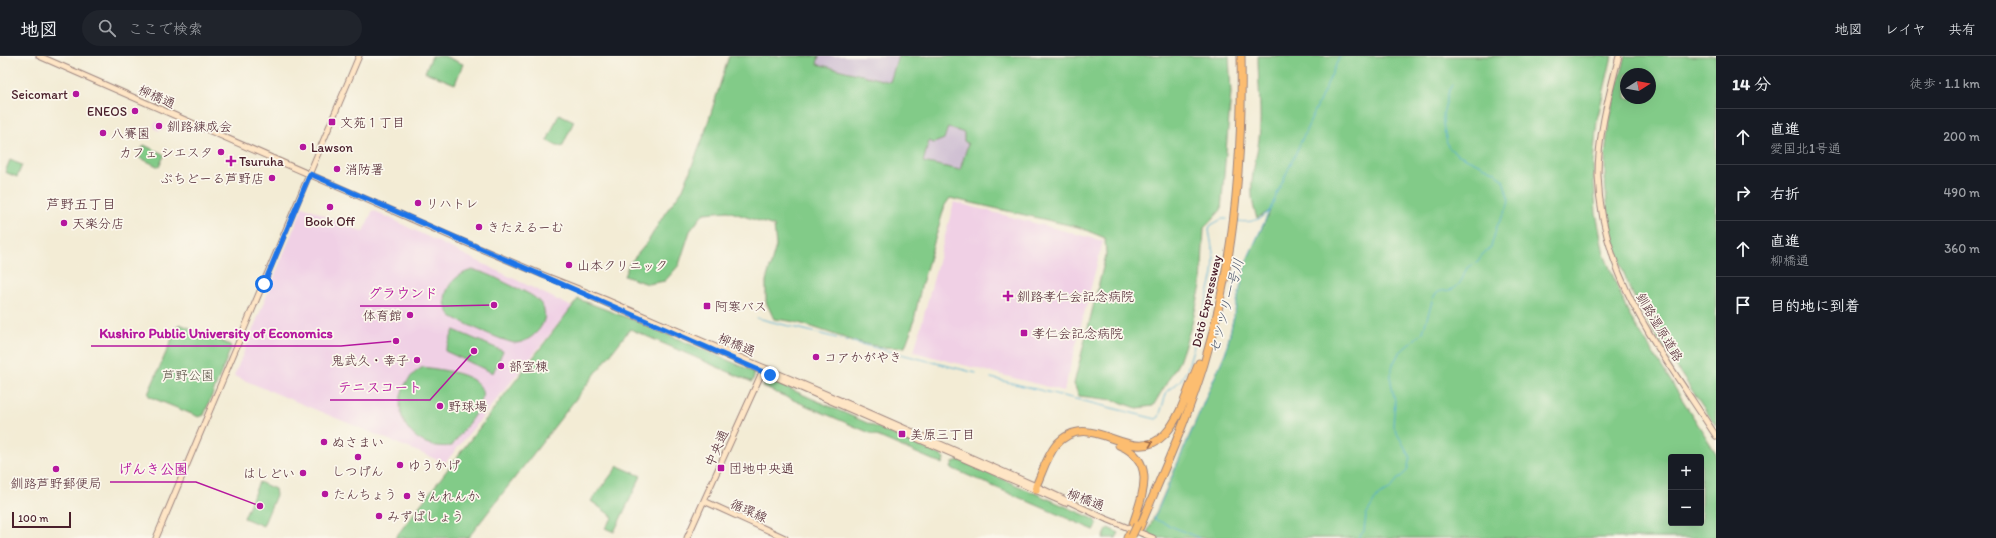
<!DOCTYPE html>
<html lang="ja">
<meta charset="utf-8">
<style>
:root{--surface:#171b24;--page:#20242c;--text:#f1f3f6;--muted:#9ea1a6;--line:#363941}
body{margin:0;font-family:Itim,"Klee One",sans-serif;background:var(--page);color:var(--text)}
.controls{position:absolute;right:12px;bottom:12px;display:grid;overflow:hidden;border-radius:4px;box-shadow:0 4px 16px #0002}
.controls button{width:36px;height:36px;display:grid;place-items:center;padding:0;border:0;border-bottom:1px solid var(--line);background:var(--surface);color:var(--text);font:20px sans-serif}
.compass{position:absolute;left:1620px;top:12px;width:36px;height:36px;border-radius:50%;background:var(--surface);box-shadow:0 4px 16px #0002;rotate:79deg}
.scale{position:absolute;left:12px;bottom:10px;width:59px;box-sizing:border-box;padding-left:4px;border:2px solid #4a1f2b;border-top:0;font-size:11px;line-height:14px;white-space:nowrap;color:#4a1f2b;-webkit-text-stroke:3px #fbf7ec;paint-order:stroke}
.stop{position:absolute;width:12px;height:12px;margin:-9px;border:3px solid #1a73e8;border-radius:50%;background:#fff}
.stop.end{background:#1a73e8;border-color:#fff;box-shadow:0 1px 4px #0008}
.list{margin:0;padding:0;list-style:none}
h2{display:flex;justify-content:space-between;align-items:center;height:52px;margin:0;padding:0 16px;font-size:17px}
h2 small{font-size:13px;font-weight:400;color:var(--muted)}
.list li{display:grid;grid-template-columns:26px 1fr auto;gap:12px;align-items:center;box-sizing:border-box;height:56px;padding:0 16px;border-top:1px solid var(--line)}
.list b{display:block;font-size:15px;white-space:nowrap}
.list p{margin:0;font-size:13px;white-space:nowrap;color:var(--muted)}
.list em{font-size:13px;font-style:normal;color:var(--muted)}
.icon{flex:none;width:22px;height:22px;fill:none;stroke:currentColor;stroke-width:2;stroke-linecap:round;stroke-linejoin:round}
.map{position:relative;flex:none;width:1716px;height:482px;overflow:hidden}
header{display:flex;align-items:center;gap:24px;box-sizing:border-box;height:56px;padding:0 20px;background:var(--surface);border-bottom:1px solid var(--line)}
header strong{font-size:19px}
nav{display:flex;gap:22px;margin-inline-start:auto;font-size:14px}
.search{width:280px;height:36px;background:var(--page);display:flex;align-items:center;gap:10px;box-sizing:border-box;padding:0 14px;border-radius:22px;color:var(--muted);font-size:15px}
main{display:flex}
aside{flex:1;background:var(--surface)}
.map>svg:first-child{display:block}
.built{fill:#f0d0e5}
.industrial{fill:#cebed2}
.green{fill:#82cb88;stroke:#66755a;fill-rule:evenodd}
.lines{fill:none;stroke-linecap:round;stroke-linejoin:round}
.stream{stroke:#54aed2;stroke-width:1}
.secondary-casing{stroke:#9e8680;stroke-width:7}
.highway-casing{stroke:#9e8680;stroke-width:9}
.secondary{stroke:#fee5c5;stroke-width:5}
.highway{stroke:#fcbd6f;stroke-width:7}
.highway-bridge-casing{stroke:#9e8680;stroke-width:9;stroke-linecap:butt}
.highway-bridge{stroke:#fcbd6f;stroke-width:7}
.oneway{stroke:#9a664a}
.route{stroke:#1a73e8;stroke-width:5}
.poi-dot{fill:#b5179e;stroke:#fbf7ec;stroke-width:1.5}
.labels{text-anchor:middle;stroke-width:3.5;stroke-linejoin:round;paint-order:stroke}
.poi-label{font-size:13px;fill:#4a1f2b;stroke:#fbf7ec;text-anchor:start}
.street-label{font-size:13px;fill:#4a1f2b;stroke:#fbf7ec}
.park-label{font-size:13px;fill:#5b5347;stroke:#fbf7ec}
.neighbourhood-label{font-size:14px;fill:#4a1f2b;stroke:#fbf7ec}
.water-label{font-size:14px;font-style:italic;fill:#4e586e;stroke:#fbf7ec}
.leader{fill:none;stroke:#b5179e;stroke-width:1.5}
.callout-dot{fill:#b5179e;stroke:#fbf7ec;stroke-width:1.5}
.callout-label{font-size:14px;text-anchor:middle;font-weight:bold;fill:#b5179e;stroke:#fbf7ec;stroke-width:3.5;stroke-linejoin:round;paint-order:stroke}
</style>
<header>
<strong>地図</strong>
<div class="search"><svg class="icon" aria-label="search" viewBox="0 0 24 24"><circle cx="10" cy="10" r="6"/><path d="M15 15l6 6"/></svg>ここで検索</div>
<nav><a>地図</a><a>レイヤ</a><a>共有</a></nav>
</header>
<main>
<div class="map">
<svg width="1716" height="482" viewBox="0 0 1716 482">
<rect width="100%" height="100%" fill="#fbf7ec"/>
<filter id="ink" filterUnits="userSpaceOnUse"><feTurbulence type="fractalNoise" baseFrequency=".025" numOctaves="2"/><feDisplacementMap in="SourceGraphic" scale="8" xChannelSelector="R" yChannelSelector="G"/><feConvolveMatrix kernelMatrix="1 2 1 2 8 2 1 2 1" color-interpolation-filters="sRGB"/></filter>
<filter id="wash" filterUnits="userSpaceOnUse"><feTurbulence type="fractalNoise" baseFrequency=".012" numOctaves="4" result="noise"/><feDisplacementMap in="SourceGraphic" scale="16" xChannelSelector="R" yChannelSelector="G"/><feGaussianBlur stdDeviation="0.9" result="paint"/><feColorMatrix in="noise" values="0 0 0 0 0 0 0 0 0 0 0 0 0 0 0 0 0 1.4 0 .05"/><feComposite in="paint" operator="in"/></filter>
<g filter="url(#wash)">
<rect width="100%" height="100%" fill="#f3ecd5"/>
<path class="built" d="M154.5 70a4.5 4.5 0 1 1 9 0a4.5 4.5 0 1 1-9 0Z
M954 146 1103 185 1064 335 914 296Z
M303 150 363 176 373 154 572 251 445 407 234 320Z"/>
<path class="industrial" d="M819 0H898L891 26 817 8Z
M948 70 965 77 968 88 960 114 923 106 929 85Z"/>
<path class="green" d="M432 0H444L463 8 455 28 425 16Z
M729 0H819L817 8 890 26 898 0H1229L1231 37 1221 154 1204 172 1201 230 1192 268 1179 306 1153 350 1137 352 1114 344 1079 340 1074 328 1106 199 1105 182 1078 171 950 142 945 149 921 231 913 269 905 291C870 295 834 277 802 268 793 265 783 264 774 263L766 246V225L776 190 774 170 728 155 704 157 690 175 679 209 665 225 648 228 624 220 629 208 647 187 665 157 683 133 704 79ZM948 71 964 77V85L968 88 960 114 923 106 929 85 934 87 944 83Z
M1258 0H1612L1597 64 1593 107 1596 157 1604 198 1629 259 1716 397V482H1145L1226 295 1246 206 1270 155 1257 162C1246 132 1255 113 1259 83 1262 59 1258 25 1258 0ZM1671 401H1701V467H1671Z
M1626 0H1716V370C1691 332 1664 295 1642 256 1618 215 1604 157 1605 110 1605 73 1616 36 1626 0ZM1626 18H1650V42H1626Z
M559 58 574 65 562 91 547 85Z
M144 89 163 98 164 100 159 111 138 101Z
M10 104 22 109 17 121 5 116Z
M473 214C486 216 498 223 510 229 520 234 534 238 541 248 553 264 533 286 516 287 506 287 461 266 451 260 436 241 452 218 473 214Z
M578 243 636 265 753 315 754 321 752 326 630 273 468 482H395Z
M180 268 230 289 231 292 204 359 199 361 150 341 148 338 178 269Z
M454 274 503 295 493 317 445 295Z
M423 311C441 314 492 318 481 346 476 360 460 377 452 390 402 397 380 336 423 311Z
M772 325 942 400 944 403 942 408 763 331 766 327Z
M959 404 1094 463 1097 469 1094 474 951 412 953 406Z
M618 410 641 420 614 476 605 472 613 461 591 445Z
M259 426 275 433 276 439 263 470 244 462Z
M1108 472 1119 477 1116 482H1103Z"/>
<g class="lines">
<path class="stream" d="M1237 165C1251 167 1259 165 1269 155
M757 262 976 317
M991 322 1156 363 1159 361 1167 335 1180 325 1187 314 1202 262 1213 218 1214 202 1209 174 1211 169 1222 163H1227
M1199 482 1154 463 1226 295 1246 206 1340 0
M1358 482 1364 475 1366 459 1375 444 1379 439 1391 433 1397 424 1407 415 1410 401 1393 370 1395 345 1391 326V312L1399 297 1423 276 1433 242 1437 237C1441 234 1445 235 1450 234 1461 231 1463 220 1467 212L1477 206 1482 199 1491 191 1497 170 1507 152 1509 144 1503 124 1496 116 1457 98 1448 91 1443 69V58L1449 34 1452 29"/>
</g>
</g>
<g filter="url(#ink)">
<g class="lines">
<defs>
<path id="secondary" d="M39 0 457 183 543 219 604 243 856 351 1036 430 1106 463
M1619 0C1609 39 1598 78 1598 119 1601 223 1662 296 1716 380
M592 241 1065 447
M704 445 785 482
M1104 462 1153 482
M156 482 359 0
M687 482 763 314"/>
<path id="highway" d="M1119 389C1158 405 1142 440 1133 468
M1036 434V430C1042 417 1047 400 1056 389 1091 349 1131 414 1165 378 1182 360 1189 329 1199 307
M1140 471C1162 418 1187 364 1204 308 1234 208 1243 104 1241 0
M1127 482 1129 478"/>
</defs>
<use href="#secondary" class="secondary-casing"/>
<use href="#highway" class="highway-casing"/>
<use href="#secondary" class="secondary"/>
<use href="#highway" class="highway"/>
<defs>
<path id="highway-bridge" d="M1132 480 1137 469"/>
</defs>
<use href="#highway-bridge" class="highway-bridge-casing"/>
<use href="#highway-bridge" class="highway-bridge"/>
</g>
<defs><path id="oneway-chevron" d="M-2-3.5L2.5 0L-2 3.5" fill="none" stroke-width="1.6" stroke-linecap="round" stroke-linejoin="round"/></defs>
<use class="oneway" href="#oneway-chevron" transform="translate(1150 387) rotate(-21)"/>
</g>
<g class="lines" filter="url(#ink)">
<path class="route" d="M264 228 310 118 770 319"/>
</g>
<g class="poi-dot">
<circle cx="76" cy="38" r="4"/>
<circle cx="135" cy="55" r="4"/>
<rect x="328" y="62" width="8" height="8" rx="2"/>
<circle cx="159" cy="70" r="4"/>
<circle cx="103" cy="77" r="4"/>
<circle cx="303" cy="91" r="4"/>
<circle cx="221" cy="96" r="4"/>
<path d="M229 99h4v4h4v4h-4v4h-4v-4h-4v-4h4z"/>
<circle cx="337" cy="113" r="4"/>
<circle cx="272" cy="122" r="4"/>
<circle cx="418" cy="147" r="4"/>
<circle cx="330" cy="151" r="4"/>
<circle cx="64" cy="167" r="4"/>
<circle cx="479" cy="171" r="4"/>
<circle cx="569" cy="209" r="4"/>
<path d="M1006 234h4v4h4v4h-4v4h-4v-4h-4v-4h4z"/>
<rect x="703" y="246" width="8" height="8" rx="2"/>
<circle cx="410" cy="259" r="4"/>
<rect x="1020" y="273" width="8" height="8" rx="2"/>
<circle cx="816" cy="301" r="4"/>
<circle cx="417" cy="304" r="4"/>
<circle cx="501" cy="310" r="4"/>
<circle cx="440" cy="350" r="4"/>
<rect x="898" y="374" width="8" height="8" rx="2"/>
<circle cx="324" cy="386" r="4"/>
<circle cx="358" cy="401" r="4"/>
<circle cx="400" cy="409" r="4"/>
<rect x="717" y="408" width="8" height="8" rx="2"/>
<circle cx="56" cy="413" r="4"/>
<circle cx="303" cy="417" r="4"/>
<circle cx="325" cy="438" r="4"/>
<circle cx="407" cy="440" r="4"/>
<circle cx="379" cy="460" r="4"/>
</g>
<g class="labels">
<g class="poi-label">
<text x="68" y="43" text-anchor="end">Seicomart</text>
<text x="127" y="60" text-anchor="end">ENEOS</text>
<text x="340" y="71">文苑１丁目</text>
<text x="167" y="75">釧路練成会</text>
<text x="111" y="82">八賽園</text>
<text x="311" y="96">Lawson</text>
<text x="213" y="101" text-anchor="end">カフェ シエスタ</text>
<text x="239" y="110">Tsuruha</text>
<text x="345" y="118">消防署</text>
<text x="264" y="127" text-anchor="end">ぷちどーる芦野店</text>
<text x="426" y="152">リハトレ</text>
<text x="330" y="170" text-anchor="middle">Book Off</text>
<text x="72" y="172">天楽分店</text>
<text x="487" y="176">きたえるーむ</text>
<text x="577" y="214">山本クリニック</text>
<text x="1017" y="245">釧路孝仁会記念病院</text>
<text x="715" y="255">阿寒バス</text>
<text x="402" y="264" text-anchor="end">体育館</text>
<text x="1032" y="282">孝仁会記念病院</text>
<text x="824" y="306">コアかがやき</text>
<text x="409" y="309" text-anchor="end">鬼武久・幸子</text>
<text x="509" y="315">部室棟</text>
<text x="448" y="355">野球場</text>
<text x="910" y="383">美原三丁目</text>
<text x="332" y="391">ぬさまい</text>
<text x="408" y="414">ゆうかげ</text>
<text x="729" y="417">団地中央通</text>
<text x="358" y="420" text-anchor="middle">しつげん</text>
<text x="295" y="422" text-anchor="end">はしどい</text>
<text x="56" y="432" text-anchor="middle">釧路芦野郵便局</text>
<text x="333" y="443">たんちょう</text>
<text x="415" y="445">きんれんか</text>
<text x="387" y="465">みずばしょう</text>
</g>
<g class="street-label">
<text transform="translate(157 40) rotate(24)" y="5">柳橋通</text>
<text transform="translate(1206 245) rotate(-77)" y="5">Dōtō Expressway</text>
<text transform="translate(1660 271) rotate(59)" y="5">釧路湿原道路</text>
<text transform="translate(737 288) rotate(23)" y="5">柳橋通</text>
<text transform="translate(716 392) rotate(-66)" y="5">中央通</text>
<text transform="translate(1086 443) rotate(21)" y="5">柳橋通</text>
<text transform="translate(749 454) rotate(24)" y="5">循環線</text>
</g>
<g class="park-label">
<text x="188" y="324">芦野公園</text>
</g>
<g class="neighbourhood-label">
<text x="81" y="153">芦野五丁目</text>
</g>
<g class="water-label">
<text transform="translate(1226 250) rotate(-75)" y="5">セツツリ一号川</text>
</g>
</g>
<path class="leader" d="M494 249L446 250H360M396 285L341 290H91M474 295L430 344H330M260 450L196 426H110"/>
<g class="callout-dot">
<circle cx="494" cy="249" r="4"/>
<circle cx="396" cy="285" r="4"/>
<circle cx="474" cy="295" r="4"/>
<circle cx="260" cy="450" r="4"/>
</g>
<g class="callout-label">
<text x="403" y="242">グラウンド</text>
<text x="216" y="282">Kushiro Public University of Economics</text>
<text x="380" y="336">テニスコート</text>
<text x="153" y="418">げんき公園</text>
</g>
</svg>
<div class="controls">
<button>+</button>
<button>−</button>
</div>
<svg class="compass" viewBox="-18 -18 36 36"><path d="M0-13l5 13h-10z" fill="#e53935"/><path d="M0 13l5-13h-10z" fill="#9ea1a6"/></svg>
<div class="scale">100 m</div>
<div class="stop" style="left:264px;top:228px"></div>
<div class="stop end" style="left:770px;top:319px"></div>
</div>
<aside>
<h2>14 分<small>徒歩 · 1.1 km</small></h2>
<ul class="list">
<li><svg class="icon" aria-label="ahead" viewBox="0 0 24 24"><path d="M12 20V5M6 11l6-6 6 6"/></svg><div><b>直進</b><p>愛国北1号通</p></div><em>200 m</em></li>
<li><svg class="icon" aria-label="right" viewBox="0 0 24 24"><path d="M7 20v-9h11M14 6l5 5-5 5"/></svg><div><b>右折</b></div><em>490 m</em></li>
<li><svg class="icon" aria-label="ahead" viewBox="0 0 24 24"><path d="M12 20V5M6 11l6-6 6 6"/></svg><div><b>直進</b><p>柳橋通</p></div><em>360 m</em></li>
<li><svg class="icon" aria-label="arrive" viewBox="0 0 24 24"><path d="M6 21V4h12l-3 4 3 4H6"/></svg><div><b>目的地に到着</b></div></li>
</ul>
</aside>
</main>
